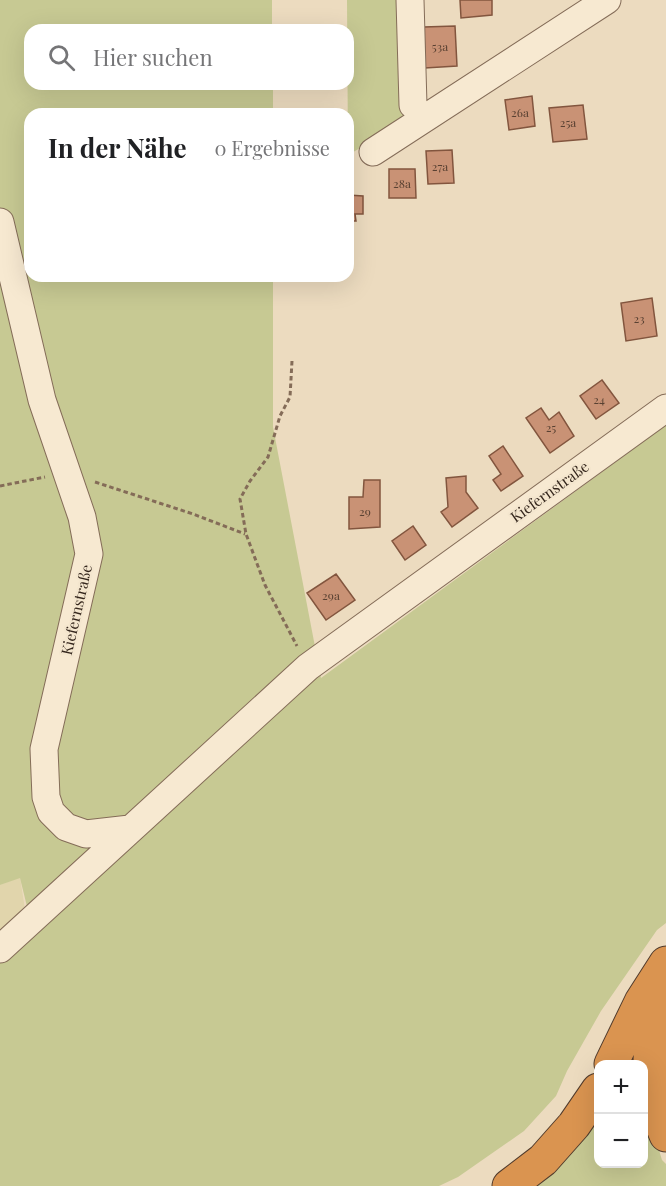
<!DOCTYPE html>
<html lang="de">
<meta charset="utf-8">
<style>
:root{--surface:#fff;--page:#f6f6f6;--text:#202124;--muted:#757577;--line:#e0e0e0}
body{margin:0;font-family:"Playfair Display",serif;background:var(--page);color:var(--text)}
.controls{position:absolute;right:18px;bottom:18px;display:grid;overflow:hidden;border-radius:12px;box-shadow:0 6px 24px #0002}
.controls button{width:54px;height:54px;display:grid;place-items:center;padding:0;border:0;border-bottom:2px solid var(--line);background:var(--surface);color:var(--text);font:30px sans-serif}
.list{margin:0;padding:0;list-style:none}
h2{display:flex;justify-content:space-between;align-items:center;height:78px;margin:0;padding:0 24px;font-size:26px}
h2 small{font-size:20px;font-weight:400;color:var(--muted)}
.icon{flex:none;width:33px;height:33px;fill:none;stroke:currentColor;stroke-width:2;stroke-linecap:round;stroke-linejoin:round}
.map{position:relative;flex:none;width:666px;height:1186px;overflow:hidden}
.search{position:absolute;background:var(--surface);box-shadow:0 6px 24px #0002;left:24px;top:24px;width:330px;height:66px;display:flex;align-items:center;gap:15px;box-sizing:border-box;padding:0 21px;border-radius:18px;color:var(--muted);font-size:22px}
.panel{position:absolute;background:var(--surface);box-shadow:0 6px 24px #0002;left:24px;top:108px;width:330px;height:174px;border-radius:18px}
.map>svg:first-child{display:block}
.farmland{fill:#e1d5ac}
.green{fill:#c7c993}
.building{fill:#c99275;stroke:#82553e;stroke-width:1.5}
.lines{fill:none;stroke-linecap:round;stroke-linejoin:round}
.minor-casing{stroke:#846c58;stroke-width:29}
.highway-casing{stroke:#513b2c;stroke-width:35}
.path{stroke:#846c58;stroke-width:3;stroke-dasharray:4.5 3;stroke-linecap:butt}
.minor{stroke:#f7e9d1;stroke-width:27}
.highway{stroke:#da9450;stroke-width:33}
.labels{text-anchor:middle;stroke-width:4.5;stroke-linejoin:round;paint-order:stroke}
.number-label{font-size:12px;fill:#594132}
.street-label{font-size:15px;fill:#34261c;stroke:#f4e6ce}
</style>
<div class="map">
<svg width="666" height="1186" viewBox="0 0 666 1186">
<rect width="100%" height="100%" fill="#ecdbbf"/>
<path class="farmland" d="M20 877 26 916 0 940V885Z"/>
<path class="green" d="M0 0H272V30H30V84H273V114H30V276H273V427L321 678 666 425V923L657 930 601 1011 567 1071 556 1096 524 1131 458 1177 439 1186H0V961L33 931 20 878 0 885Z
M347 0H420L423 112 348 155Z
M644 1101 662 1160 666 1164V1186H526L598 1111V1164H644Z"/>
<path class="building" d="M460 0H492V15L461 18Z
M455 26 457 66 425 68 424 27Z
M532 96 535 126 509 130 505 100Z
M583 105 587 139 553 142 549 108Z
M452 150 454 183 428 184 426 151Z
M389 169H415L416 198H389Z
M348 195 363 196V214H355L356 221H348Z
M652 298 657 336 626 341 621 303Z
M602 380 619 403 596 419 580 396Z
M541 408 549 420 559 412 574 436 550 453 526 418Z
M503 446 523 476 501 491 493 480 501 474 489 456Z
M466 476V492L478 508 452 527 441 512 448 507 446 478Z
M364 480H380V527L349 529V497H363Z
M413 526 426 545 405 560 392 541Z
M336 574 355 600 326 620 307 593Z"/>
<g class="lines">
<defs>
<path id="minor" d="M410 0 413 105
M373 152 607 0
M0 222 42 400 82 517 89 554 44 749 46 797 51 812 66 827 86 834 130 829
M0 949 308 667 666 408"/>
<path id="highway" d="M666 1005C642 1045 647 1094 666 1135
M611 1064 641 1002 666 963
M509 1186 543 1160 574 1125 598 1090"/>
</defs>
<use href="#minor" class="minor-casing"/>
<use href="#highway" class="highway-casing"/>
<path class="path" d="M292 361 290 397 280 416 268 457 250 481 240 499 246 534 265 585 297 646
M95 482 193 514 245 534
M0 486 45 477"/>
<use href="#minor" class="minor"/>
<use href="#highway" class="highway"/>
</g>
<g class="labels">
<g class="number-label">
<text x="440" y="51">53a</text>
<text x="520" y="117">26a</text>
<text x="568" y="127">25a</text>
<text x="440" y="171">27a</text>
<text x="402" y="188">28a</text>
<text x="639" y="323">23</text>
<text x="599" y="404">24</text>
<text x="551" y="432">25</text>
<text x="365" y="516">29</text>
<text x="331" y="600">29a</text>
</g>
<g class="street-label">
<text transform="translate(550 492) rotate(-36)" y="5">Kiefernstraße</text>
<text transform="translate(77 610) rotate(-77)" y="5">Kiefernstraße</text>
</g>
</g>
</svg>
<div class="controls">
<button>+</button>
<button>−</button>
</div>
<div class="search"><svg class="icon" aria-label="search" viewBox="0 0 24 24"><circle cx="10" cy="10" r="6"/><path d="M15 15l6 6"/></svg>Hier suchen</div>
<section class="panel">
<h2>In der Nähe<small>0 Ergebnisse</small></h2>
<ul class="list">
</ul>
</section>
</div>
